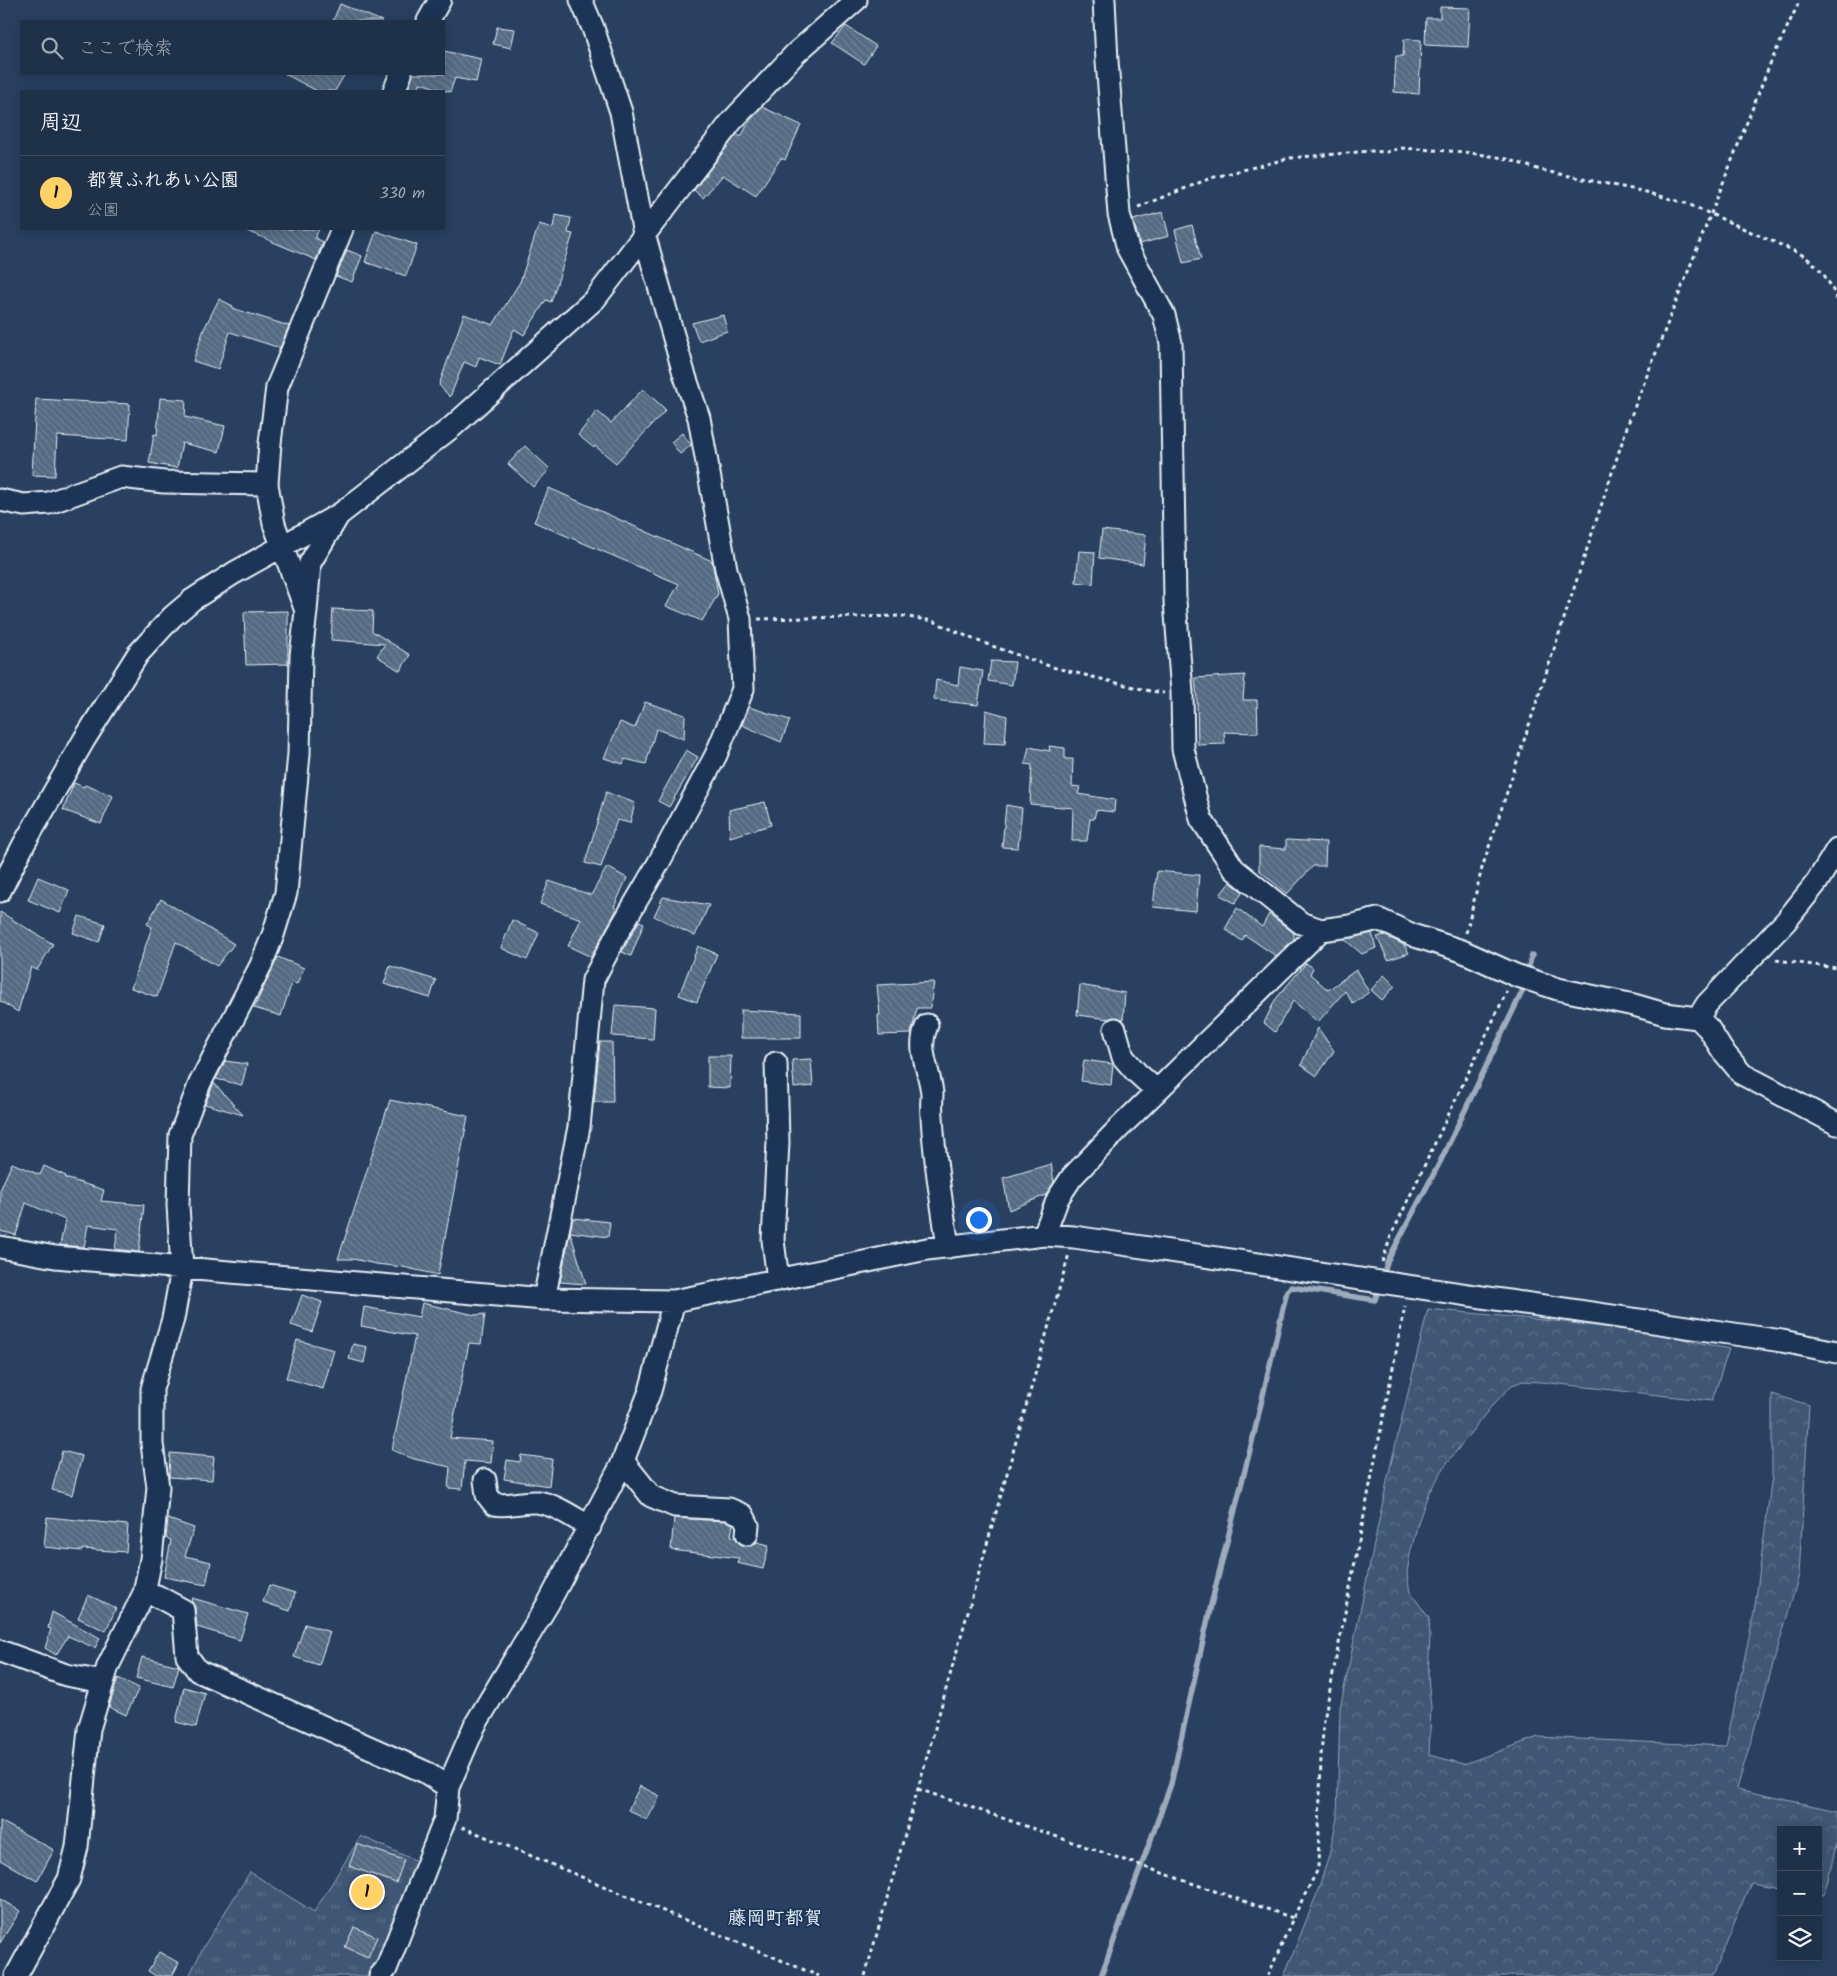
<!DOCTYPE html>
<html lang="ja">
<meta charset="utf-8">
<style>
:root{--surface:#1f3049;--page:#273850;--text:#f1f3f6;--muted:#a1a9b4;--line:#3c4b61;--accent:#ffd166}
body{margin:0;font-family:Kalam,"Klee One",sans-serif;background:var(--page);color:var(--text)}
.controls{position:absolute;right:15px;bottom:15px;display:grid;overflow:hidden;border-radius:0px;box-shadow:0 2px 12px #0003}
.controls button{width:45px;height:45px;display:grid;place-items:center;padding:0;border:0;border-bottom:1px solid var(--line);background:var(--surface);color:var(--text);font:25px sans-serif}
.you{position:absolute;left:978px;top:1219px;width:18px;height:18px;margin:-12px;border:4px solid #fff;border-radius:50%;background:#1a73e8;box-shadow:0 0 0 8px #1a73e833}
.badge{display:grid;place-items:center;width:32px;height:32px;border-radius:50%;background:var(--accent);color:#111;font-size:16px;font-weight:700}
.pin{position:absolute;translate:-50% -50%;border:2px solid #fff;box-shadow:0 1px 5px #0006}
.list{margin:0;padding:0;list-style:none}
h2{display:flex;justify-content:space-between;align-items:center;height:65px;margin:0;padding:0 20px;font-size:21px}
h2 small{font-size:16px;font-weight:400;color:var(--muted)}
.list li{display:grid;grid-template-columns:32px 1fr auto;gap:15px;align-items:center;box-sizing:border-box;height:75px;padding:0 20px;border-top:1px solid var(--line)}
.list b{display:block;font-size:19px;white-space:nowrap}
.list p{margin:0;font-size:16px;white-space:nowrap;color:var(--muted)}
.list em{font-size:16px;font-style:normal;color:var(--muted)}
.icon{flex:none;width:28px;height:28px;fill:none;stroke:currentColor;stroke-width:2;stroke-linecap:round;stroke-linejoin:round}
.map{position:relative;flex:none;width:1837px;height:1976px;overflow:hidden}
.search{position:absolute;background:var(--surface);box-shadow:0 2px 12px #0003;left:20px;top:20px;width:425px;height:55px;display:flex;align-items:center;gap:12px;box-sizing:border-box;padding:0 18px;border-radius:0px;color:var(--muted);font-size:19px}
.panel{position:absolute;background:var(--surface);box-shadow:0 2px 12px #0003;left:20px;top:90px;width:425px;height:140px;border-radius:0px}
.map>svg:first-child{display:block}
.forest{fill:url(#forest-crowns);stroke:#94a4b6}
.park{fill:url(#park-tufts);stroke:#94a4b6}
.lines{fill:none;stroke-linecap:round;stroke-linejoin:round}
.stream{stroke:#9dabbd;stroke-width:5.5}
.building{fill:url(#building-back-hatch);stroke:#e8f1f8}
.minor-casing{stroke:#e8f1f8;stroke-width:25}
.path{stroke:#e8f1f8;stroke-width:3;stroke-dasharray:4 4;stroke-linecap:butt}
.minor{stroke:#1d3557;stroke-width:21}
.labels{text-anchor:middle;stroke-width:4;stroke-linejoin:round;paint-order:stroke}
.quarter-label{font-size:19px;font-weight:bold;fill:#e8f1f8;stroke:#1d3557}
</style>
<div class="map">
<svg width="1837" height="1976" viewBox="0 0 1837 1976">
<defs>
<pattern id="forest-crowns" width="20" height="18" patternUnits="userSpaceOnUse" patternTransform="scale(1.25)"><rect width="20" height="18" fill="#415774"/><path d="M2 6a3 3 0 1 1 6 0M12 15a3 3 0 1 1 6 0" fill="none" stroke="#5c7089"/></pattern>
<pattern id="park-tufts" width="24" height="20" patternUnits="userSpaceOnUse" patternTransform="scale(1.25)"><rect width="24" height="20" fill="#415774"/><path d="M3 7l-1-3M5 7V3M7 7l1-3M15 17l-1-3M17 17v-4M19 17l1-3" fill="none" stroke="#5c7089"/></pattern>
<pattern id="building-back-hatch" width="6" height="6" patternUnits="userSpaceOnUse" patternTransform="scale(1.25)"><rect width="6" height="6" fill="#556a83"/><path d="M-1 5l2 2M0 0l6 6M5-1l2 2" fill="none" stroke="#6d8095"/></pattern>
</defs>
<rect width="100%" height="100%" fill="#294061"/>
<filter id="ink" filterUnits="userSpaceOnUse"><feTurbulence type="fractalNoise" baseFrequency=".02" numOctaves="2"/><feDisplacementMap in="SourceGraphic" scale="10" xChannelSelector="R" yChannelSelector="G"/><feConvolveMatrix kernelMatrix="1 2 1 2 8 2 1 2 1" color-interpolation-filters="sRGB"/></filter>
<g filter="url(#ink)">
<path class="forest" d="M1428 1309 1564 1322 1665 1335 1729 1349 1712 1401 1541 1382 1523 1381 1512 1385 1490 1408 1447 1463 1428 1494 1418 1523 1410 1554 1407 1573 1410 1592 1429 1618 1430 1636 1428 1677 1431 1707 1429 1755 1464 1764 1538 1737 1726 1746 1754 1613 1772 1476V1394L1809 1405 1799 1575 1737 1789 1837 1811V1843L1824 1895 1818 1894V1830H1781V1888L1751 1883 1712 1976H1284L1316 1896 1329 1856 1337 1818 1340 1708 1389 1472Z"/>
<path class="park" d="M361 1836 419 1862 382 1959 368 1976H189L204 1946 250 1872 314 1912Z"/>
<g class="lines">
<path class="stream" d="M1101 1976 1171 1784 1211 1605 1254 1434 1287 1291 1291 1287 1375 1300 1388 1260 1440 1162 1522 992 1532 955"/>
</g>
<path class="building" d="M340 4 382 21H333Z
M1440 7 1470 8 1468 47 1425 45 1426 18H1440Z
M846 26 876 46 864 64 832 43Z
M497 27 515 29 511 48 493 44Z
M1404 39 1421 40 1419 94 1394 92 1396 56H1403Z
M444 51 481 59 476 82 455 78 450 92 420 83 418 91H407L413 74H444Z
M285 74H345L335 91H317Z
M762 107 801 125 785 160 781 158 756 196 723 175 703 198 694 190 737 134 741 137 749 122Z
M1163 212 1169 236 1140 244 1133 220Z
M555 215 571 218 568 233 573 234 551 302 546 300 524 335 514 329 500 365 479 357 476 367 464 362 450 397 439 385 464 314 493 325 520 282 539 224 553 228Z
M1192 225 1201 259 1183 263 1175 230Z
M242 229H319L315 238 323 242 316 260Z
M376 231 417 245 406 276 365 262Z
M347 250 362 256 352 282 336 276Z
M219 299 233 306 232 308 289 326 280 348 230 332 218 369 193 361 204 329Z
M723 315 727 331 699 341 692 323Z
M643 389 666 410 616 463 595 446 594 448 578 435 597 411 611 423Z
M160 398 186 400 185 417 225 426 219 452 182 443 177 468 149 463 154 434 157 435Z
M36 399 130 404 128 440 57 436 55 476 32 475Z
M682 433 691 445 680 454 671 442Z
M525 446 550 469 533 487 508 464Z
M549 488 712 561 718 594 702 621 666 606 679 584 534 522Z
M1102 530 1146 535 1143 564 1099 558Z
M1079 551 1095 552 1093 584 1076 582Z
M333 609 373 611 372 631 410 655 400 671 377 656 385 644 331 640Z
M288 611V664L246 665 244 612Z
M991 661 1015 662 1012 685 988 681Z
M960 667 983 671 978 705 934 700 936 680 958 685Z
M1245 675 1243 700H1257L1258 733 1224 732 1225 744 1198 745 1197 699 1195 678Z
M645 702 685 715 684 739 656 729 646 764 625 759 623 764 604 758 620 722 635 728Z
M749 707 790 720 781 742 742 725Z
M986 710 1007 716 1005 744 984 743Z
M1049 746 1065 748V759H1073L1072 786 1080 787 1078 794 1115 800 1114 812 1096 810 1094 819H1090L1087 841H1072L1073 808 1030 804 1032 765 1025 764 1029 747 1050 751Z
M686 750 698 757 669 807 658 801Z
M74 783 84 787 85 785 113 796 101 824 63 810Z
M606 792 635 803 630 823 617 820 601 867 585 863Z
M765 802 771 825 730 837 729 810Z
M1006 805 1022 808 1018 848 1002 847Z
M1286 840 1326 842 1325 866H1313L1287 894 1259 870V847L1286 849Z
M607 867 627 878 614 907 616 909V911L591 957 568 946 581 919 540 904 549 881 591 895Z
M1157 871 1199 875 1196 911 1153 907Z
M38 877 69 890 60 913 28 900Z
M1230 882 1243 892 1235 903 1220 895Z
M663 897 709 905 695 936 654 916Z
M161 899 234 944 217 966 176 942 157 997 131 988 152 927 147 924Z
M1237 908 1262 927 1269 914 1294 933V939L1276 956 1245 935 1242 941 1225 929Z
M0 912 53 944 37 970 31 967 18 1012 0 1001Z
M79 916 105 924 99 942 73 933Z
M512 920 539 933 527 960 501 948Z
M639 921 644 923 631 956 622 952Z
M1372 933 1376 948 1362 954 1344 939Z
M1384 935 1404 945 1409 953 1388 960 1377 937Z
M698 946 717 954 697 1002 679 995Z
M278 957 304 968 297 984 292 982 281 1016 254 1008Z
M1306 963 1313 968 1310 974 1328 990 1356 970 1369 992 1353 1004 1345 991 1318 1022 1293 1001 1275 1032 1264 1023 1275 1000Z
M390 966 436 980 430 998 384 984Z
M1384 975 1395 986 1382 1000 1371 990Z
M934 982 930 1008H917L911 1034 879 1035 878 1015H880L877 985Z
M1080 985 1125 993 1123 1020 1118 1017 1109 1019 1077 1015Z
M615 1005 655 1008 653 1039 612 1036Z
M741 1010 801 1013V1038H741Z
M1318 1028 1334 1051 1317 1076 1301 1065Z
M600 1042H612L613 1102H594Z
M708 1056H731L730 1088 708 1087Z
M811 1059 813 1086 794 1088 792 1060Z
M1084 1060 1113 1064 1111 1085 1081 1081Z
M225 1061 247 1064 242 1085 216 1079Z
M214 1083 243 1115 205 1104Z
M390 1100 468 1116 438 1275 403 1267 376 1264 353 1259H338Z
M12 1163 40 1175 44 1166 66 1176 65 1178 104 1190 101 1201 144 1205 139 1252 115 1249 118 1229 88 1225 84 1247 60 1245 65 1220 26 1203 16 1235 0 1231V1190Z
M1051 1164 1054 1182 1046 1195 1009 1210 1003 1178Z
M573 1218 610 1222 608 1237 570 1232Z
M570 1232 586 1284 560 1282Z
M302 1295 322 1302 312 1332 291 1325Z
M422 1303 475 1315 485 1314 481 1344 469 1343 450 1438 493 1441 491 1463 465 1461 462 1489 448 1488 450 1467 414 1459 392 1450 415 1336 361 1326 364 1307 419 1317Z
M297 1340 334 1350 323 1389 286 1378Z
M353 1344 367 1347 364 1363 349 1359Z
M62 1451 82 1456 72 1495 52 1490Z
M170 1453 214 1457 212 1480 169 1477Z
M521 1455 552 1459 549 1486 504 1479 507 1460 520 1462Z
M47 1517 128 1525 126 1552 83 1549 82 1551 44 1547Z
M674 1518 726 1521 733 1524 731 1536 735 1537 740 1544 746 1546H752L757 1542 769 1545 763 1569 737 1563 739 1558 671 1550Z
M168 1519 194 1528 185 1556 211 1562 206 1585 164 1577 171 1540 166 1538Z
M269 1585 295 1593 290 1611 263 1602Z
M88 1595 116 1608 106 1631 78 1618Z
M192 1598 248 1614 240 1640 197 1627 195 1608 191 1601Z
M52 1612 100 1638 95 1648 68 1636 56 1655 45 1648 51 1629 48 1628Z
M305 1624 330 1632 319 1665 294 1657Z
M142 1657 179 1666 173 1687 136 1678Z
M118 1678 139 1688 126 1715 109 1707Z
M184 1687 205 1693 196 1727 176 1722Z
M640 1786 660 1796 647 1820 628 1810Z
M0 1821 54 1850 37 1881 0 1860Z
M357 1844 404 1860 396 1883 349 1866Z
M0 1899 20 1911 0 1943Z
M354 1927 377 1937 368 1957 345 1947Z
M159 1952 179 1963 172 1976H156L148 1971Z"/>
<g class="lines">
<defs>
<path id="minor" d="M1104 0 1107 61 1119 214 1128 249 1164 315 1171 343 1175 601 1182 693 1183 749 1201 819 1234 869 1301 923 1321 930 1350 926 1378 919 1415 936 1462 951 1515 975 1558 989 1634 1005 1665 1014 1698 1018 1709 1029 1722 1050 1742 1074 1837 1124
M428 21 440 0
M394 91 401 74
M0 500 24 505 49 503 121 477 164 482 267 484
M338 516 310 563 306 611 274 524 267 484 270 443 277 387 342 229
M0 891 24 844 84 740 138 654 172 617 192 600 234 573 340 514 452 427 595 299 731 122 795 54 856 0
M1698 1018 1707 1004 1786 921 1817 882 1837 849
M927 1025C916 1050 929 1067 932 1093 932 1100 931 1108 932 1116 934 1160 942 1203 948 1247
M1115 1029 1123 1057 1136 1072 1157 1091
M776 1063 778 1142 773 1240 778 1280
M1044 1235 1058 1198 1072 1177 1119 1128 1321 930
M0 1247 55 1257 544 1299 674 1301 927 1249 1044 1235 1074 1237 1782 1341 1837 1352
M544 1299 579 1127 593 980 617 934 658 864 716 755 743 689 740 619 726 569 699 418 684 373 644 234 621 112 593 28 581 0
M623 1461 651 1496 675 1506 729 1509 743 1515 748 1525 747 1534
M485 1480 487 1495 494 1504C508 1507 522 1501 537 1502 555 1504 574 1518 590 1527
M144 1593 157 1596 183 1610 187 1656 198 1671 425 1772 448 1787
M0 1651 66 1675 103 1682
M16 1976 69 1879 77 1847 89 1729 108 1666 144 1593 151 1559 158 1487 152 1444V1389L173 1319 182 1269 178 1205 180 1135 200 1083 261 965 273 935 286 893 299 754 301 656 306 611
M380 1976 386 1969 445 1819 448 1787 475 1725 549 1602 621 1466 650 1391 674 1301"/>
</defs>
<use href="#minor" class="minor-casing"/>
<path class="path" d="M1138 207 1211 178 1290 158 1370 151 1387 152 1401 148 1464 152 1504 158 1540 170 1646 192 1688 204 1799 253C1819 265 1829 279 1837 300
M758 619 902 616 933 621 975 640 1052 667 1150 691 1164 693
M1466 933 1482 868 1629 421 1770 64 1800 0
M1776 960 1837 968
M1382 1262 1391 1236 1507 991
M918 1789 1293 1918
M462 1827 819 1976
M865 1976 1069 1254
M1268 1976 1293 1918 1318 1869 1321 1756 1324 1720 1405 1306"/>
<use href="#minor" class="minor"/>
</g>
</g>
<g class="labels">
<g class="quarter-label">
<text x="775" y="1924">藤岡町都賀</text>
</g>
</g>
</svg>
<div class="controls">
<button>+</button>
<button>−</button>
<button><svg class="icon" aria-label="layers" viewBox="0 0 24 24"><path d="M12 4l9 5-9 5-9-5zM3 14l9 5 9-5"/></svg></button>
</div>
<div class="you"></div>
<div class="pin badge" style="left:367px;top:1892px">1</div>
<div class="search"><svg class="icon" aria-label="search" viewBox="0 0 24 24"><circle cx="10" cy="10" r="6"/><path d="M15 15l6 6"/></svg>ここで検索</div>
<section class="panel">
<h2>周辺<small></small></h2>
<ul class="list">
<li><span class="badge">1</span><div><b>都賀ふれあい公園</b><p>公園</p></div><em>330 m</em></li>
</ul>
</section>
</div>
